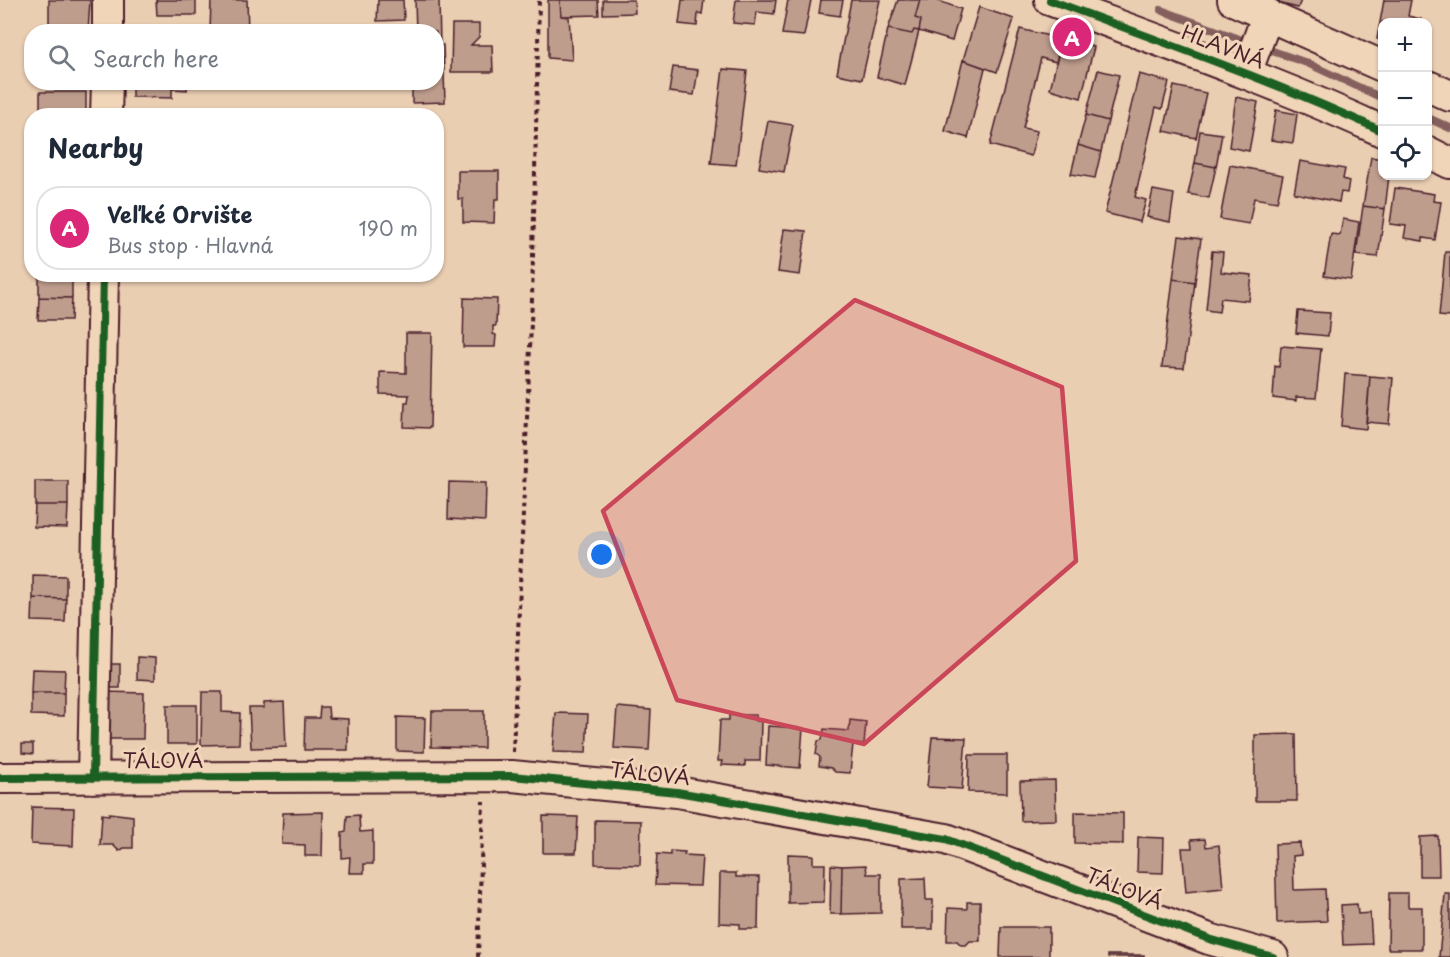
<!DOCTYPE html>
<meta charset="utf-8">
<style>
:root{--surface:#fff;--page:#f2f2f3;--text:#1f2937;--muted:#747a83;--line:#e0e1e3;--accent:#db2777}
body{margin:0;font-family:"Playpen Sans",sans-serif;background:var(--page);color:var(--text)}
.controls{position:absolute;right:18px;top:18px;display:grid;overflow:hidden;border-radius:12px;box-shadow:0 2px 4px #0004}
.controls button{width:54px;height:54px;display:grid;place-items:center;padding:0;border:0;border-bottom:2px solid var(--line);background:var(--surface);color:var(--text);font:30px sans-serif}
.you{position:absolute;left:602px;top:555px;width:21px;height:21px;margin:-15px;border:4px solid #fff;border-radius:50%;background:#1a73e8;box-shadow:0 0 0 9px #1a73e833}
.badge{display:grid;place-items:center;width:39px;height:39px;border-radius:50%;background:var(--accent);color:#fff;font-size:20px;font-weight:700}
.pin{position:absolute;translate:-50% -50%;border:3px solid #fff;box-shadow:0 2px 6px #0006}
.list{margin:0;padding:0;list-style:none}
h2{display:flex;justify-content:space-between;align-items:center;height:78px;margin:0;padding:0 24px;font-size:26px}
h2 small{font-size:20px;font-weight:400;color:var(--muted)}
.list li{display:grid;grid-template-columns:39px 1fr auto;gap:18px;align-items:center;box-sizing:border-box;height:84px;margin:0 12px 12px;padding:0 12px;border:2px solid var(--line);border-radius:24px}
.list b{display:block;font-size:22px;white-space:nowrap}
.list p{margin:0;font-size:20px;white-space:nowrap;color:var(--muted)}
.list em{font-size:20px;font-style:normal;color:var(--muted)}
.icon{flex:none;width:33px;height:33px;fill:none;stroke:currentColor;stroke-width:2;stroke-linecap:round;stroke-linejoin:round}
.map{position:relative;flex:none;width:1450px;height:957px;overflow:hidden}
.search{position:absolute;background:var(--surface);box-shadow:0 2px 4px #0004;left:24px;top:24px;width:420px;height:66px;display:flex;align-items:center;gap:15px;box-sizing:border-box;padding:0 21px;border-radius:24px;color:var(--muted);font-size:22px}
.panel{position:absolute;background:var(--surface);box-shadow:0 2px 4px #0004;left:24px;top:108px;width:420px;height:174px;border-radius:24px}
.map>svg:first-child{display:block}
.lines{fill:none;stroke-linecap:round;stroke-linejoin:round}
.stream{stroke:#855f5d;stroke-width:8}
.building{fill:#be9d8d;stroke:#4a1f2b;stroke-width:1.5}
.minor-casing{stroke:#4a1f2b;stroke-width:34}
.path{stroke:#4a1f2b;stroke-width:4;stroke-dasharray:4.5 4.5;stroke-linecap:butt}
.minor{stroke:#f1d5b8;stroke-width:30}
.cycleway-casing{stroke:#f1d5b8;stroke-width:11}
.cycleway{stroke:#1b5e20;stroke-width:8}
.marked{fill:#ca4759;fill-opacity:0.2;stroke:#ca4759;stroke-width:4.5;stroke-linejoin:round}
.labels{text-anchor:middle;stroke-width:6;stroke-linejoin:round;paint-order:stroke}
.street-label{font-size:20px;fill:#4a1f2b;stroke:#f1d5b8}
</style>
<div class="map">
<svg width="1450" height="957" viewBox="0 0 1450 957">
<rect width="100%" height="100%" fill="#eaceb2"/>
<filter id="ink" filterUnits="userSpaceOnUse"><feTurbulence type="fractalNoise" baseFrequency=".0167" numOctaves="2"/><feDisplacementMap in="SourceGraphic" scale="12" xChannelSelector="R" yChannelSelector="G"/><feConvolveMatrix kernelMatrix="1 2 1 2 8 2 1 2 1" color-interpolation-filters="sRGB"/></filter>
<g filter="url(#ink)">
<g class="lines">
<path class="stream" d="M1161 10 1250 43
M1261 47 1307 63 1382 98
M1428 118 1450 128"/>
</g>
<path class="building" d="M49 0H90L88 32H49Z
M156 0H196V15H157Z
M211 0H247L248 32H210Z
M378 0H403L404 20 377 21Z
M415 0H439L440 45H436V32H416Z
M548 0H560L561 16 569 17 572 60 548 58Z
M560 0H598L599 15 561 16Z
M603 0H634L635 13 603 14Z
M682 0H704L702 14 698 13 697 26 679 24Z
M736 0H776L774 14 757 12 755 25 733 23Z
M788 0H811L804 36 782 34Z
M821 0H843L840 16 819 13Z
M851 0H880L862 79 837 74Z
M898 0H920L915 18 921 20 919 31 914 30 912 34 888 29Z
M920 0H936L961 9 952 41 919 31 921 20 915 18Z
M1279 0H1301L1298 8 1278 3Z
M1384 0H1411L1408 16 1421 19 1420 22H1382V40L1377 39Z
M979 7 1014 19 997 72 963 60Z
M262 23 296 24V32H262Z
M452 24H479V37L471 45H492L493 72H451Z
M888 29 912 34 914 30 919 31 905 85 877 77Z
M1020 29 1062 39 1056 62 1041 58 1023 128 1037 131 1031 156 990 145Z
M1062 39 1094 47 1081 98 1050 89Z
M436 45H443L445 102 412 103V82H436Z
M963 60 985 68 968 138 945 131Z
M673 67 698 70 694 95 669 92Z
M723 69 747 71 736 165 711 163Z
M1098 70 1119 75 1108 121 1086 115Z
M1139 74 1169 82 1162 109 1156 107 1135 197 1146 200 1140 222 1105 213Z
M132 82H188L187 90 172 89V98L132 97Z
M1174 86 1206 93 1196 138 1164 131Z
M40 92H86V116H40Z
M1236 97 1258 102 1249 151 1229 147Z
M1276 110 1297 114 1293 143 1271 140Z
M1086 115 1108 121 1101 152 1078 145Z
M768 121 793 125 784 172 759 168Z
M1200 131 1222 134 1216 167 1195 163Z
M1078 145 1101 152 1095 178 1071 174Z
M1371 157 1382 159V176H1389L1385 209 1363 206Z
M1300 161 1345 169 1343 179 1349 181 1347 193 1341 192 1339 202 1294 193Z
M1195 163 1216 167 1209 198 1188 194Z
M1230 165 1283 175 1277 202 1254 198 1249 224 1220 219Z
M458 171H499V199H495L494 223 463 222V199H458Z
M1395 188 1434 194 1433 201 1441 202 1435 240 1423 238V241L1404 238 1406 226 1390 224Z
M1153 190 1174 194 1170 222 1147 217Z
M1363 206 1385 209 1378 257 1356 255Z
M1343 219 1359 222 1351 280 1324 276 1331 234 1340 235Z
M784 229 806 231 800 275 778 272Z
M1179 236 1201 239 1195 282 1173 279Z
M1212 251 1223 252 1221 272 1252 275 1249 301 1221 298 1219 312 1206 310Z
M1445 252H1450V317L1439 316Z
M39 274H72V298L39 297Z
M1173 279 1195 282 1184 368 1162 367Z
M39 297 72 298 71 320H38Z
M464 298 497 299 496 326H493V334L496 335 495 347H463Z
M1298 311 1330 313 1328 336 1296 333Z
M406 333H432L430 428 404 427 405 402H408L409 395 380 394V372L406 373Z
M1281 346 1321 349 1316 398 1296 397V401L1273 398 1275 366 1279 367Z
M1345 374 1370 376 1366 429 1341 426Z
M1370 376 1393 378 1389 424 1366 422Z
M35 481H68V505H35Z
M449 482 486 483 485 521 448 519Z
M35 505H68L67 528 34 527Z
M33 575 66 576V599L33 598Z
M33 598 66 599 65 622 32 621Z
M137 657 155 658V680L137 679Z
M108 664H120V688H107Z
M32 669 65 670 64 693H31Z
M106 692 144 693 143 739H105Z
M202 692H222V712L240 713 239 744 201 745Z
M31 693H64V716L31 715Z
M284 702 286 747 251 748 249 708H264V703Z
M167 705H197V744H167Z
M320 707H328L329 718 348 719V750H304L305 718H319Z
M617 707 651 710 649 750 614 748Z
M432 711H484V748L431 747Z
M556 713 588 714 586 753 553 752Z
M729 715H756V721H761L760 761H745V766L721 765 722 761H718L720 720H729Z
M397 717 425 718 424 752 397 751Z
M850 720 866 722 864 745 853 744 850 773 835 772 831 768 819 766 820 757 816 754 818 741 822 740 824 729 849 731Z
M768 726 803 728 800 768 766 765Z
M1296 734 1297 801H1255V735Z
M932 737 966 738 962 789 927 787Z
M22 744H33V754L22 753Z
M969 755H1007V793L968 792Z
M1055 780 1056 820 1021 821 1020 781Z
M32 807 74 808 73 846 31 844Z
M323 812 322 856H305V845L282 844 283 813Z
M1075 812 1123 813V844L1075 843Z
M109 813 133 816V848H124L119 851 113 845H100L102 814 109 815Z
M359 815 360 832 373 831V864H364V873H349L350 857 342 858V833L346 832 347 816Z
M543 816 578 817 576 853H543Z
M595 820 641 821 640 865 595 864Z
M1438 836 1439 876H1420V837Z
M1138 837 1164 838 1163 873 1137 872Z
M1205 839 1206 847 1219 845 1223 888 1186 892 1182 848H1192L1191 840Z
M1300 843 1301 855 1293 856 1294 890 1325 889 1327 921 1277 923 1275 844Z
M670 851 685 852 684 855 702 856 700 886 655 885 657 854 670 855Z
M788 854 813 855V864H825L824 902 788 903Z
M831 865 842 866 841 914H830Z
M866 865 867 874H881V913L841 914 842 866Z
M720 873H736V877H759L758 929H740V924L719 923Z
M925 878 926 900H933V929H901V879Z
M1389 893H1408V907H1422V949H1388Z
M1445 894H1450V957H1439Z
M967 902H980V941H970L966 945H961L957 941H947L948 908 967 909Z
M1357 904 1358 914 1370 913 1372 944 1343 945 1341 905Z
M1001 927H1049V957H1000Z
M1108 955H1144V957H1108Z"/>
<g class="lines">
<defs>
<path id="minor" d="M1050 0C1162 42 1274 81 1382 131
M1233 0 1382 66
M108 32V0
M1246 73 1268 14
M1428 86 1450 96
M106 116 107 82
M1428 152 1450 163
M0 778 512 776 677 792 946 839 1209 939 1273 957
M93 778 103 274"/>
</defs>
<use href="#minor" class="minor-casing"/>
<path class="path" d="M513 752 532 299 539 0
M478 957 483 801"/>
<use href="#minor" class="minor"/>
<defs>
<path id="cycleway" d="M1050 0C1162 42 1274 81 1382 131
M0 778 512 776 677 792 946 839 1209 939 1273 957
M93 778 103 274"/>
</defs>
<use href="#cycleway" class="cycleway-casing"/>
<use href="#cycleway" class="cycleway"/>
</g>
</g>
<path class="marked" d="M855 300 1062 387 1076 561 864 744 677 700 603 511Z"/>
<g class="labels">
<g class="street-label">
<text transform="translate(1223 47) rotate(21)" y="7">HLAVNÁ</text>
<text x="163" y="768">TÁLOVÁ</text>
<text transform="translate(650 774) rotate(6)" y="7">TÁLOVÁ</text>
<text transform="translate(1124 889) rotate(21)" y="7">TÁLOVÁ</text>
</g>
</g>
</svg>
<div class="controls">
<button>+</button>
<button>−</button>
<button><svg class="icon" aria-label="locate" viewBox="0 0 24 24"><circle cx="12" cy="12" r="6"/><path d="M12 2v4M12 18v4M2 12h4M18 12h4"/></svg></button>
</div>
<div class="you"></div>
<div class="pin badge" style="left:1072px;top:37px">A</div>
<div class="search"><svg class="icon" aria-label="search" viewBox="0 0 24 24"><circle cx="10" cy="10" r="6"/><path d="M15 15l6 6"/></svg>Search here</div>
<section class="panel">
<h2>Nearby<small></small></h2>
<ul class="list">
<li><span class="badge">A</span><div><b>Veľké Orvište</b><p>Bus stop · Hlavná</p></div><em>190 m</em></li>
</ul>
</section>
</div>
